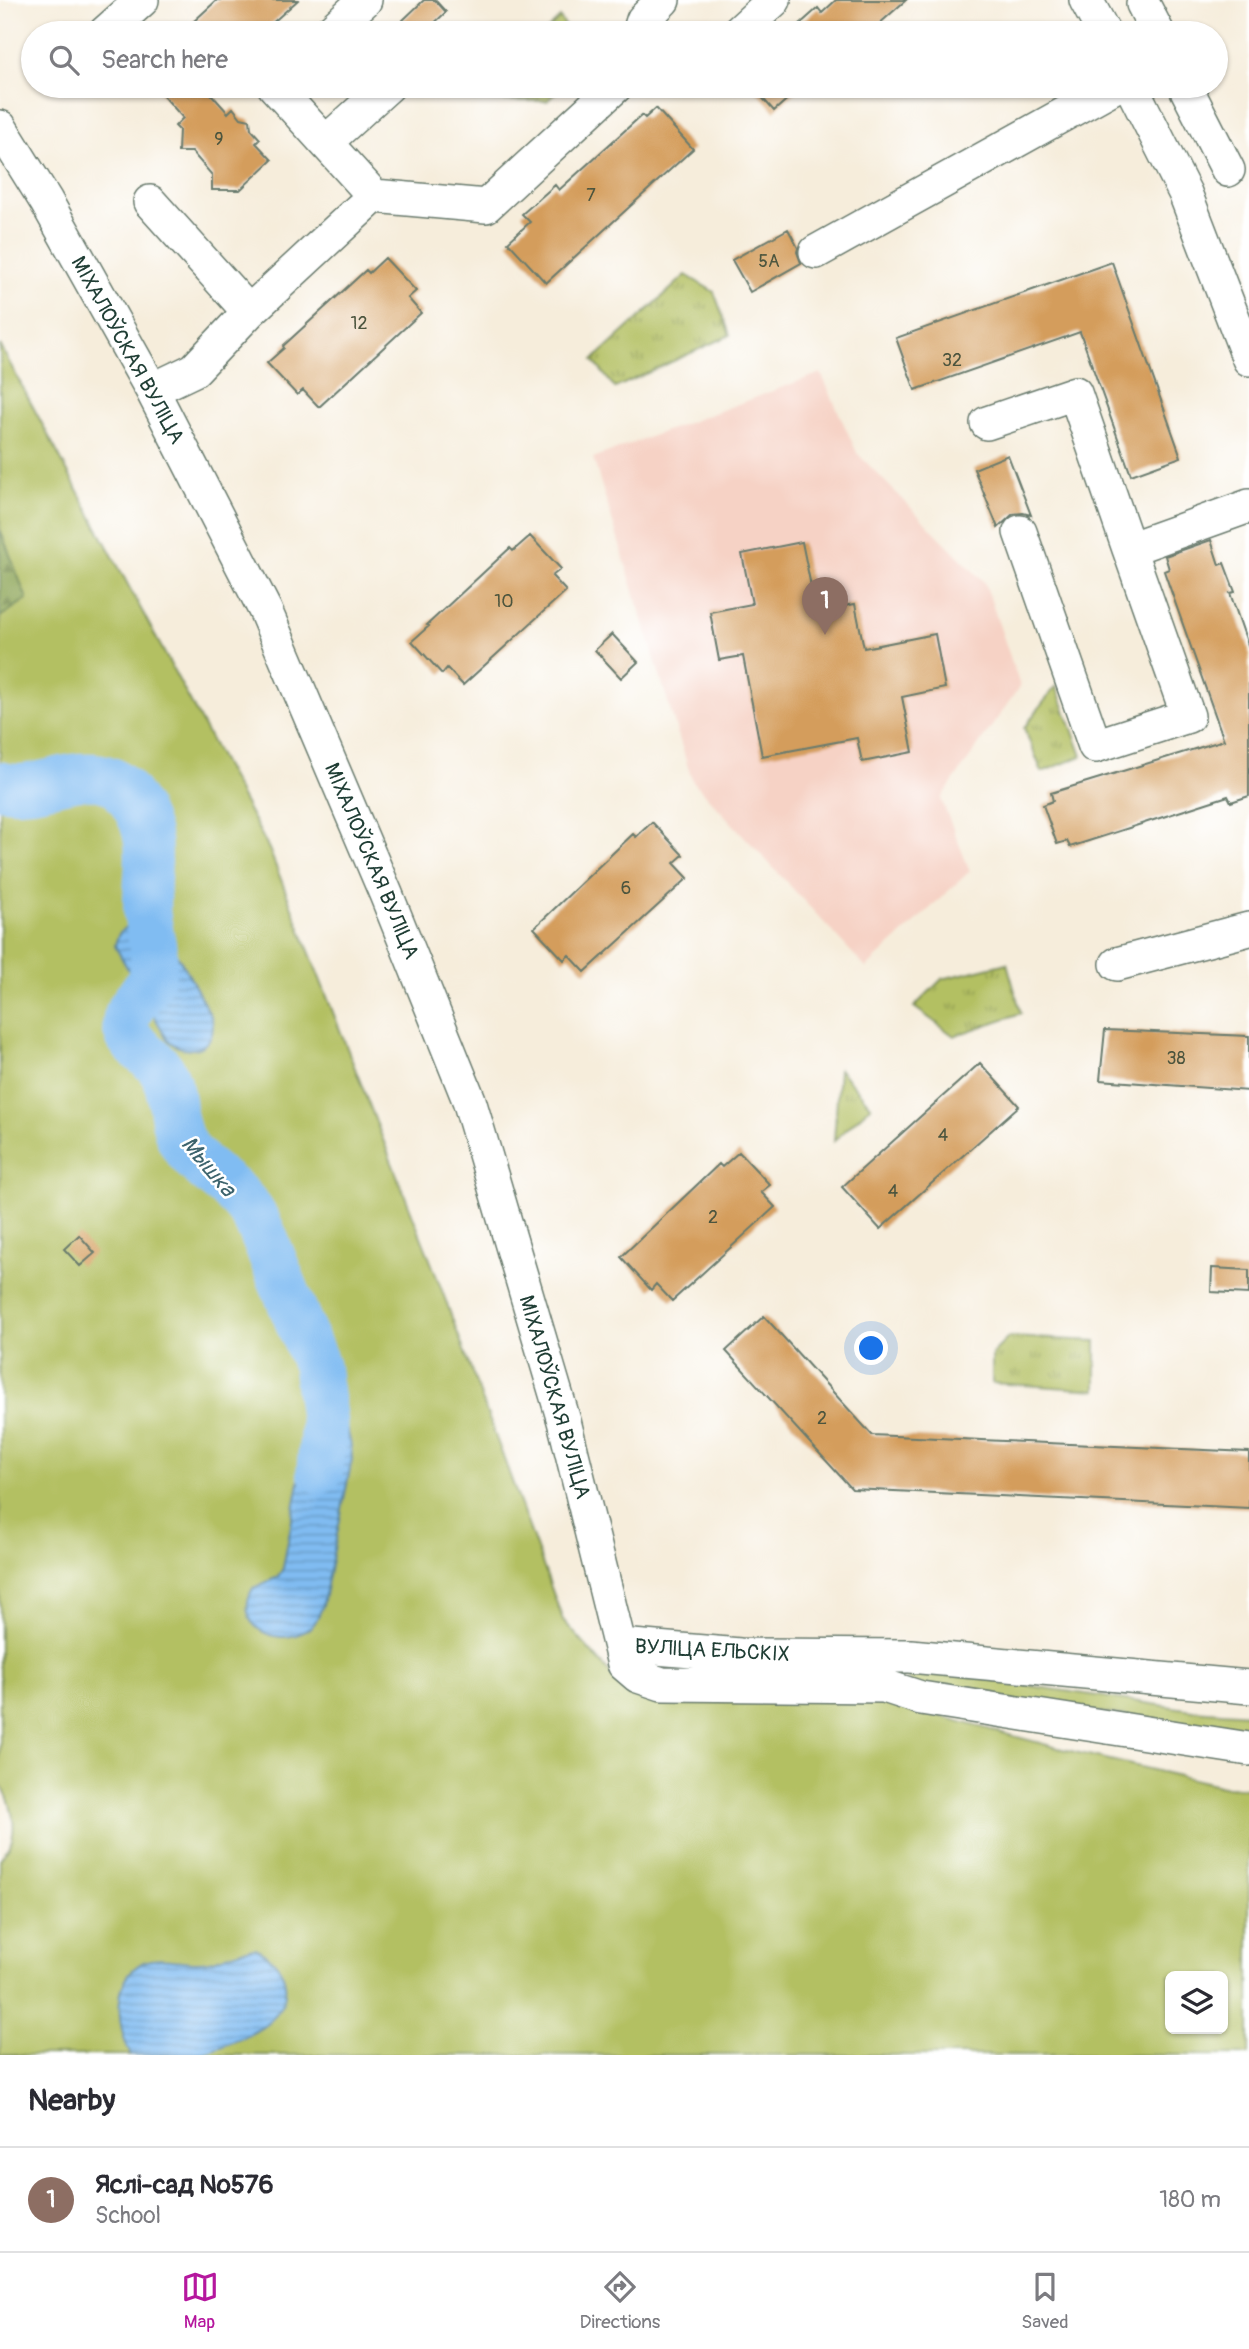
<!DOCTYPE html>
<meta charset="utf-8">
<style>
:root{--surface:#fff;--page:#f7f7f7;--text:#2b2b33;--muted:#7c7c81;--line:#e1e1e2;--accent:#b5179e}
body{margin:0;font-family:Pangolin,sans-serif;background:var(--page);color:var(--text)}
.controls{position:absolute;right:21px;bottom:21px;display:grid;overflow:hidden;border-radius:10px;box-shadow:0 2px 5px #0004}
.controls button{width:63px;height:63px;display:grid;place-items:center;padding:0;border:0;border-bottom:2px solid var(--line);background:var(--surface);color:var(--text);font:35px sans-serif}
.you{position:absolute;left:872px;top:1349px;width:24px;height:24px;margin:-18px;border:5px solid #fff;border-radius:50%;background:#1a73e8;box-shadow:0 0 0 10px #1a73e833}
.badge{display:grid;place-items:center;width:46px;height:46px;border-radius:50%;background:var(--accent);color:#fff;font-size:23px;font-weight:700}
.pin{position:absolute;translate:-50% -58px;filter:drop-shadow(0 2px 4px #0008)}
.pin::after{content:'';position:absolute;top:37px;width:24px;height:21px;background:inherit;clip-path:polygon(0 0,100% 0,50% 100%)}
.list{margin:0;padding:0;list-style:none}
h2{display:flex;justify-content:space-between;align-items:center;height:91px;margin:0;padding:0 28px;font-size:30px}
h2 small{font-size:23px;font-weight:400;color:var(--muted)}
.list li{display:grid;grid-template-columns:46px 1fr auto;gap:21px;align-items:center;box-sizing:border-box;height:105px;padding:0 28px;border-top:2px solid var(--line)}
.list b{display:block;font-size:26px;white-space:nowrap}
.list p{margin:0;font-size:23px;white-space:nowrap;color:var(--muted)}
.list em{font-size:23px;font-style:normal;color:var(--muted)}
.icon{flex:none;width:38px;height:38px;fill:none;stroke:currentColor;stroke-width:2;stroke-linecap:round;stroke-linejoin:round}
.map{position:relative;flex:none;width:1249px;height:2055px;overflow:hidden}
.search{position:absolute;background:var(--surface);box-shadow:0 2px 5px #0004;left:21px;right:21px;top:21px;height:77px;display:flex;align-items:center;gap:18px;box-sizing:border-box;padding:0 24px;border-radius:38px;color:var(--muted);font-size:26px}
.sheet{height:196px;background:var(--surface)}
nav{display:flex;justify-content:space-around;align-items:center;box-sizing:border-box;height:98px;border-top:2px solid var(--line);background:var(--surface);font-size:19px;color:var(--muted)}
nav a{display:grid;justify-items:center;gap:4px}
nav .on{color:var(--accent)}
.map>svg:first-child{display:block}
.built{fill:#f6d2c5}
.grass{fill:#b3c062;stroke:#697e4b;stroke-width:2;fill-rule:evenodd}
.forest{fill:url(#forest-firs);stroke:#567246;stroke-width:2}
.park{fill:url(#park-tufts);stroke:#697e4b;stroke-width:2}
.water{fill:url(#water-rules);stroke:#507c93;stroke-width:2}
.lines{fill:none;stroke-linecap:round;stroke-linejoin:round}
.river{stroke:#80bcf2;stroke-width:47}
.building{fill:#d49d5c}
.minor-casing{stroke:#6a7b6e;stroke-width:36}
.minor{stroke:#fff;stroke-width:33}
.labels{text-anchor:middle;stroke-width:5;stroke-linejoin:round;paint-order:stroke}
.number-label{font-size:18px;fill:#4c553e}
.street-label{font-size:21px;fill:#1f3d34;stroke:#fff}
.water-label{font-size:23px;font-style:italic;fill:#3c636d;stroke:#fff}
</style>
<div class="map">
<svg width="1249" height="2055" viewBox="0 0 1249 2055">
<defs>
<pattern id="forest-firs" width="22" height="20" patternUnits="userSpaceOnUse" patternTransform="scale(1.75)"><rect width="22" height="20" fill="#8ea658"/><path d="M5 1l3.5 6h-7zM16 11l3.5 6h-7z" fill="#73884a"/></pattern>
<pattern id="park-tufts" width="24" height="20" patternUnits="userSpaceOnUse" patternTransform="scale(1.75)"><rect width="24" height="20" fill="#b3c062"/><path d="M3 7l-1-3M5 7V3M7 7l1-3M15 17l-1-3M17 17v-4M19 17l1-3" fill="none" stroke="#919d52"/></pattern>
<pattern id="water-rules" width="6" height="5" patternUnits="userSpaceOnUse" patternTransform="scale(1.75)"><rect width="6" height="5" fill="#80bcf2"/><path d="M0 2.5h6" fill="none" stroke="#689ac5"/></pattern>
</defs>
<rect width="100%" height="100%" fill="#fff"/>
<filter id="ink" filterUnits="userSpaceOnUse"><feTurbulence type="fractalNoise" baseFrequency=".0143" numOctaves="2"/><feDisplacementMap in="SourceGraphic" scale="14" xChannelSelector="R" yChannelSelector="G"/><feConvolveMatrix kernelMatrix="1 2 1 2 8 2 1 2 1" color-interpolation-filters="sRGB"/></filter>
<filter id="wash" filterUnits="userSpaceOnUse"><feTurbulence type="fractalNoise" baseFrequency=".00686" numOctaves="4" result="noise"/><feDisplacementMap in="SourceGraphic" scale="28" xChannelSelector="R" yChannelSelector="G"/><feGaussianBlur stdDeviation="1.57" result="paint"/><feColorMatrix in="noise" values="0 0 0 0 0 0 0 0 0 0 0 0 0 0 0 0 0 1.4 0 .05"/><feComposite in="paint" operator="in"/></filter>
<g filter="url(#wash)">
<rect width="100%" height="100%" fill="#f6eddb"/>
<path class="built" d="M821 373 857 453 985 583 1020 686 941 799 970 871 866 968 692 780 593 458Z"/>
<path class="grass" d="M0 345 269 849 440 1285 563 1620 624 1689 646 1698 862 1695 1062 1749 1227 1787 1249 1788V2055H0V1860C3 1855 8 1850 10 1845 18 1826 11 1799 0 1783ZM1170 1976H1223V2029H1170Z
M917 1669 1193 1710 1249 1714V1728L1192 1724 914 1689 907 1677 909 1672Z"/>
<path class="forest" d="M0 529 27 599 0 617Z"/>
<path class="park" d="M560 18 570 33H544Z
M487 86H563L547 101 472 100Z
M686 275 714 292 730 335 615 388 593 360Z
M1056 686 1082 756 1042 772 1024 728Z
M1007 963 1021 1013 954 1036 914 1007 942 979Z
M839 1069 871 1106 834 1141Z
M1009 1337 1096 1341V1390L992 1383V1354Z"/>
<path class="water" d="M131 924C139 924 146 924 153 928 173 939 199 995 211 1016 221 1047 187 1060 167 1039L115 946C117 935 120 930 131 924Z
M320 1405 329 1406C347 1420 351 1437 352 1459L323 1605C320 1612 318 1619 313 1625 285 1652 230 1630 253 1588L278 1577 283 1568 312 1413 316 1408Z
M256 1948C285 1964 296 1991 273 2018 260 2033 220 2048 201 2054 186 2055 149 2055 131 2055 117 2029 110 1978 144 1962 164 1954 189 1966 209 1961 228 1956 236 1949 256 1948Z"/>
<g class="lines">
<path class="river" d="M0 785C37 796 72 766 109 780 119 783 126 792 132 801 159 843 144 869 147 914 149 933 157 952 153 971 150 992 123 1006 126 1027 128 1046 153 1055 162 1071 175 1092 170 1120 182 1142 195 1165 220 1178 239 1197 249 1207 256 1219 262 1232L316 1365 324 1424 320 1470"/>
</g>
<g id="blocks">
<path class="building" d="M217 0H298L269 26 268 33H181Z
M424 0H435L446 12 424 33H413L402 21Z
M836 0H906L869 33H790L818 8 822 13Z
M155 86H204L228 113 233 108 241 118 250 120 251 129 260 139 256 143 272 160 240 190H212V175L192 152H178L179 130 175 126 183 118Z
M752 86H802L774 111Z
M656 108 693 149 546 283 508 242 530 222 522 214 555 185 559 190 642 115 645 118Z
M788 229 798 248 797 252 801 263 750 292 732 260Z
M385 258 416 291 408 298 421 313 319 407 303 390 297 395 267 363 284 348 283 346 366 270 369 273Z
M1112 262 1181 457 1131 475 1080 332 915 390 896 338Z
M1008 455 1031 515 1023 513 1013 514 998 528 974 469Z
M530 536 561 569 552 576 566 591 463 685 447 668 442 674 412 641 429 626 427 625 510 548 513 551Z
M1211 540 1219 565 1224 563 1235 592 1230 593 1249 648V796L1231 802 1228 796 1070 847 1067 841 1057 844 1043 805 1053 801 1051 793 1224 740 1164 571 1169 569 1165 556Z
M802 542 816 611 855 604 864 648 935 634 945 688 902 697 913 752 862 762 857 738 762 756 743 656 719 660 710 612 752 604 742 554Z
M612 634 638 662 621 678 595 650Z
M652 822 683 855 674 863 688 878 585 972 569 955 564 960 534 928 633 834 636 837Z
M1105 1030 1249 1036V1091L1100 1080Z
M980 1063 1019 1106 880 1229 842 1187Z
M739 1152 770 1185 761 1192 775 1207 672 1301 656 1284 651 1290 621 1257 719 1164 722 1167Z
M79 1235 95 1253 80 1266 64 1249Z
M1212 1268 1249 1270V1294L1211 1292Z
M764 1316 872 1435 1249 1452V1508L852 1489 726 1351Z"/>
</g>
</g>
<g filter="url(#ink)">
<use href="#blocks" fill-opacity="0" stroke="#6a7b6e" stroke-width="2"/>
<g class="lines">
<defs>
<path id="minor" d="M1086 0 1104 33
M1143 4 1158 33
M105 33 142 0
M329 33 365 0
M639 33 643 20 663 0
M738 33 774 0
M274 86 374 196 486 206 616 86
M1131 86 1185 193 1249 359
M1185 86 1228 170
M0 127 46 201 152 390 265 610 386 894 469 1100 564 1421 624 1664 638 1676 662 1684 884 1686 921 1698 1249 1749
M326 142 388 86
M150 202 249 312
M816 252 1115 86
M152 390 194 370 249 312 374 196
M987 423 1075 393 1129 549
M1020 532 1095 746 1188 716 1129 549 1249 506
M1117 964 1249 929
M620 1645 740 1655 910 1656 1249 1687"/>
</defs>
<use href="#minor" class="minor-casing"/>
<use href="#minor" class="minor"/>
</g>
</g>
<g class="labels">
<g class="number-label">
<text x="219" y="145">9</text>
<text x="591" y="201">7</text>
<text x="769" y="267">5А</text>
<text x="359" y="329">12</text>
<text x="952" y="366">32</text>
<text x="504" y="607">10</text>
<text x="626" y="894">6</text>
<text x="1176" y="1064">38</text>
<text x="943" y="1141">4</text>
<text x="893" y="1197">4</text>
<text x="713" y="1223">2</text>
<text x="822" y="1424">2</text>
</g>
<g class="street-label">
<text transform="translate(128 350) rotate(61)" y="7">МІХАЛОЎСКАЯ ВУЛІЦА</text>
<text transform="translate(372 861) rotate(67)" y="7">МІХАЛОЎСКАЯ ВУЛІЦА</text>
<text transform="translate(555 1397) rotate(74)" y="7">МІХАЛОЎСКАЯ ВУЛІЦА</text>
<text transform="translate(712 1650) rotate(3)" y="7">ВУЛІЦА ЕЛЬСКІХ</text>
</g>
<g class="water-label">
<text transform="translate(209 1166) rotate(50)" y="8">Мышка</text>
</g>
</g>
</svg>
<div class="controls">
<button><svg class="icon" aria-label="layers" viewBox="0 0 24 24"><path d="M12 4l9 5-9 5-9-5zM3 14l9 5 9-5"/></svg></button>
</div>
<div class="you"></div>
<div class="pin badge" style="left:825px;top:635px;background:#8d6e63">1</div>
<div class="search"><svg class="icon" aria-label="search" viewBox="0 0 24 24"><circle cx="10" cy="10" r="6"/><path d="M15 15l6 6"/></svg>Search here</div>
</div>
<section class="sheet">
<h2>Nearby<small></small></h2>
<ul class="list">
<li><span class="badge" style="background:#8d6e63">1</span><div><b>Яслі-сад №576</b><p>School</p></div><em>180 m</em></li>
</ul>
</section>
<nav>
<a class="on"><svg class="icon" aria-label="map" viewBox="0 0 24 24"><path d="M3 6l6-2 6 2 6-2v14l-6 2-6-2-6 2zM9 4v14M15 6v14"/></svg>Map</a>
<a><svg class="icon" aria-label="directions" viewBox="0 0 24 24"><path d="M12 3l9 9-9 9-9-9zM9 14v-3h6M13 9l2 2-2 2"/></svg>Directions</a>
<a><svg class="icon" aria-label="saved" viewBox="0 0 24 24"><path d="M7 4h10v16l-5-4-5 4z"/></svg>Saved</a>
</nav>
